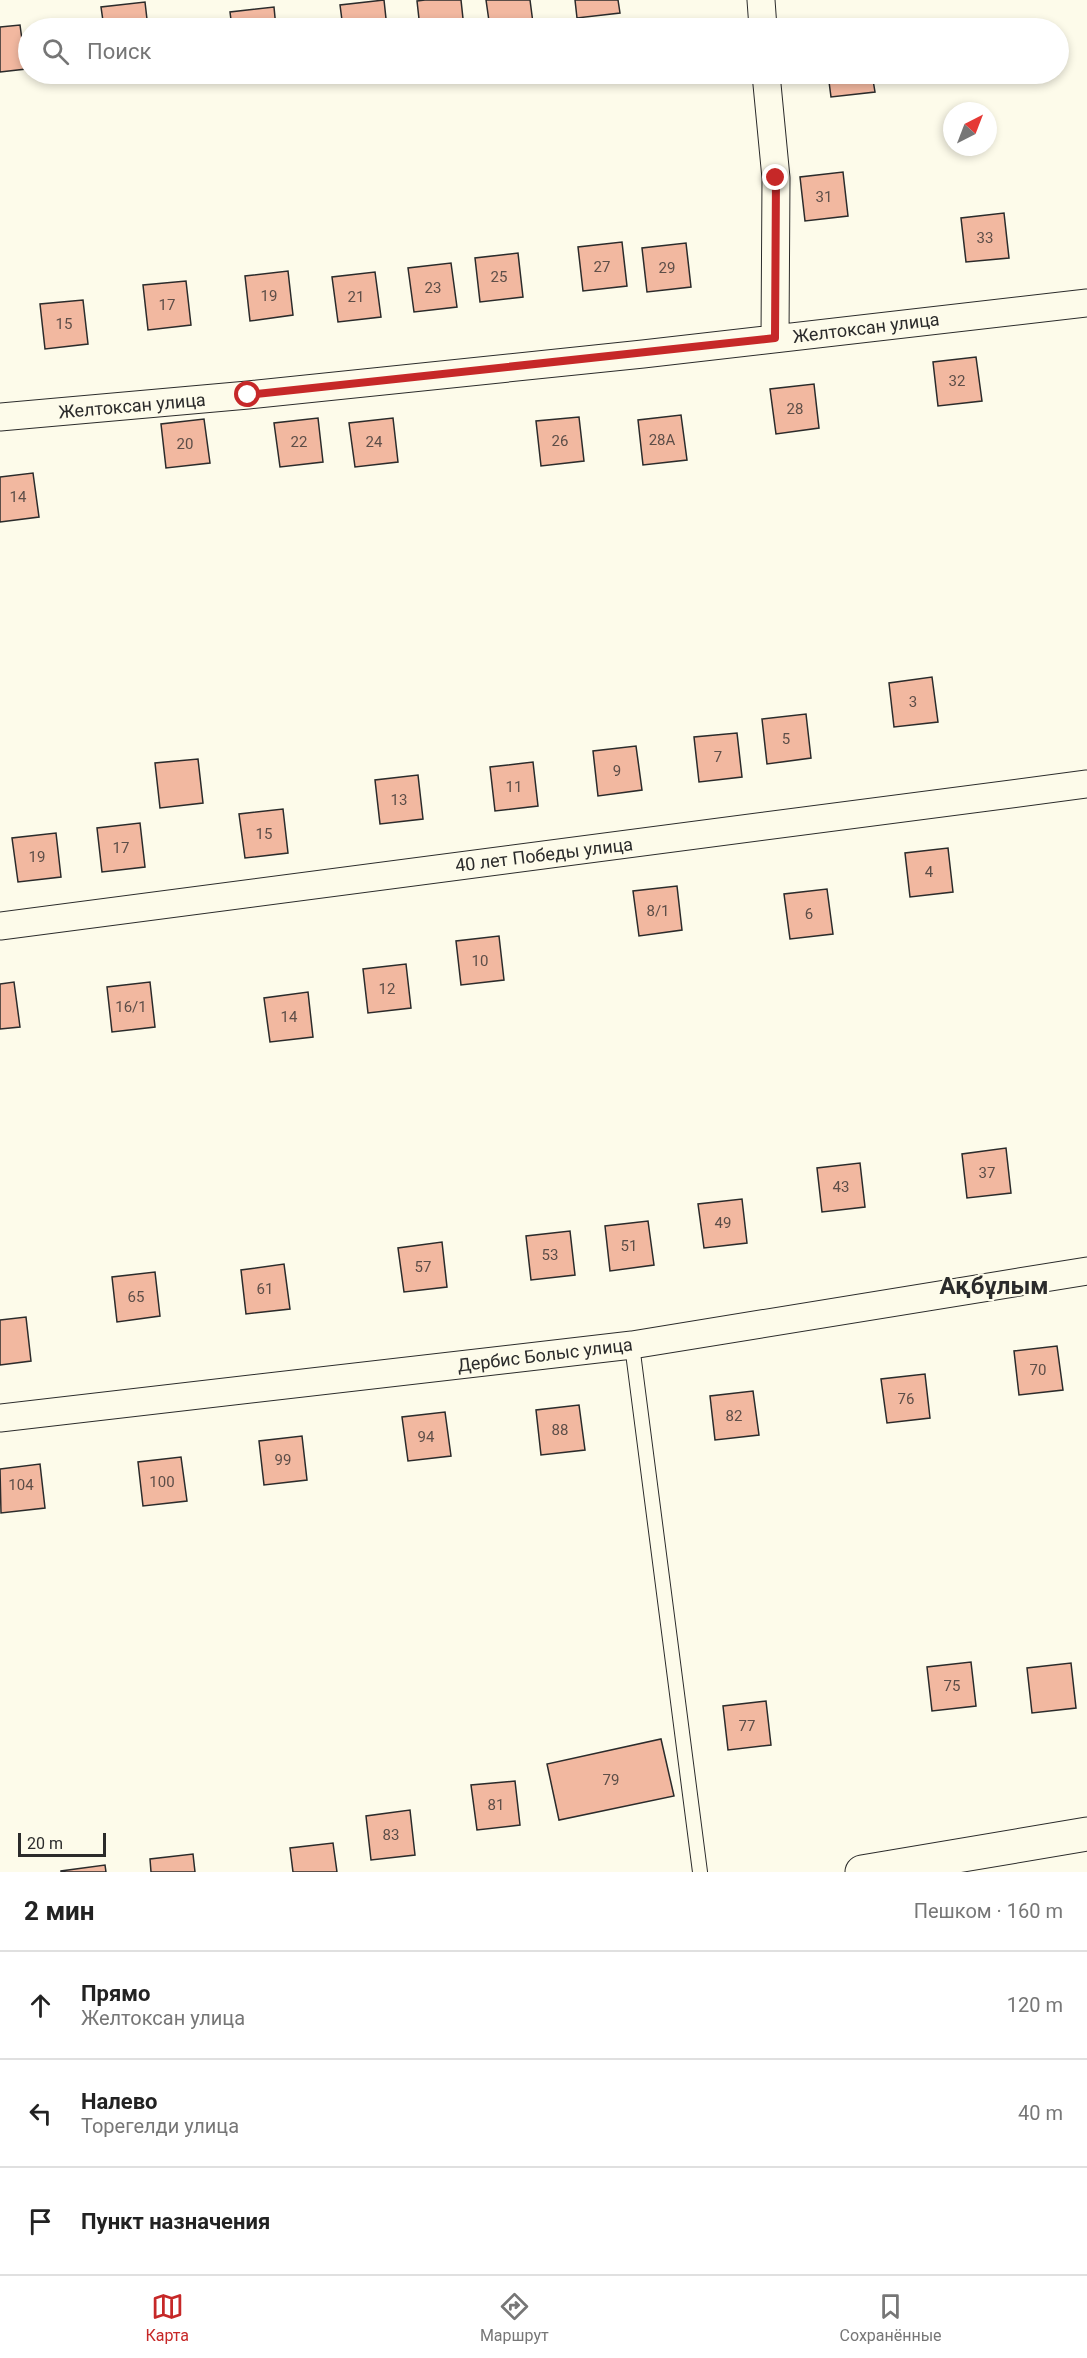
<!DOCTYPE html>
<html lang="ru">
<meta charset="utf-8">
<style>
:root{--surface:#fff;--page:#f2f2f2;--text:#222;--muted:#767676;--line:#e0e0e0;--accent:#c62828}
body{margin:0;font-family:Roboto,sans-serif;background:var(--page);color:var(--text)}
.compass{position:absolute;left:943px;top:102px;width:54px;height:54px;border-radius:50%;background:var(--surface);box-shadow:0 3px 9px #0003;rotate:42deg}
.scale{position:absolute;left:18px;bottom:15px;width:88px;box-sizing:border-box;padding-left:6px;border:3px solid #2b2b2b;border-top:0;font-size:16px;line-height:21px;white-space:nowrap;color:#2b2b2b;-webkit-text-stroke:4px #fdfbea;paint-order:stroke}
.stop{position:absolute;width:18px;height:18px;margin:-14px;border:4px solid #c62828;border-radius:50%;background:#fff}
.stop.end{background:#c62828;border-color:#fff;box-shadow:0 2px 6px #0008}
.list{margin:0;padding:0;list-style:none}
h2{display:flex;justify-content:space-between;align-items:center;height:78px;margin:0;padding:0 24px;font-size:26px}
h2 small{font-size:20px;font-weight:400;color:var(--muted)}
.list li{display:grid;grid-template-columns:39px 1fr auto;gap:18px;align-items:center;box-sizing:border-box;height:108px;padding:0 24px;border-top:2px solid var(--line)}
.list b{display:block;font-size:22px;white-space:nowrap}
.list p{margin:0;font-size:20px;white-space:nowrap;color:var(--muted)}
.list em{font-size:20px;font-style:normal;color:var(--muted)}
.icon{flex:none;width:33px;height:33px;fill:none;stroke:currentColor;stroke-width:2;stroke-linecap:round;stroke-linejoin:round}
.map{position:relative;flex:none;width:1087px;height:1872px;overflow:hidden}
.search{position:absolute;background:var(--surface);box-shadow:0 3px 9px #0003;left:18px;right:18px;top:18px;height:66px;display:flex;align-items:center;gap:15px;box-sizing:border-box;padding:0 21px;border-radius:33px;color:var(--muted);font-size:22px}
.sheet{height:402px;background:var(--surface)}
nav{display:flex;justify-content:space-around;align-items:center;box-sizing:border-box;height:84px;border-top:2px solid var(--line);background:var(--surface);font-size:16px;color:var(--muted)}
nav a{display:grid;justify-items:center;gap:3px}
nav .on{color:var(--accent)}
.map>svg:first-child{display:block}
.building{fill:#f2b8a0;stroke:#2b2b2b;stroke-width:1.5}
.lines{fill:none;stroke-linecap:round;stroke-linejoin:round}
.service-casing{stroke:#2b2b2b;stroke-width:16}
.minor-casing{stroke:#2b2b2b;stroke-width:29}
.tertiary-casing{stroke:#2b2b2b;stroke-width:35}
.service{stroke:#fdfbea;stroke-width:14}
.minor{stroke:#fdfbea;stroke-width:27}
.tertiary{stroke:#fdfbea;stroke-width:33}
.route{stroke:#c62828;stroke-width:8}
.labels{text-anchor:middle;stroke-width:4.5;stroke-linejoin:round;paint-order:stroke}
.number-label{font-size:15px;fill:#5d4e48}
.street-label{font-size:18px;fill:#2b2b2b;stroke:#fdfbea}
.district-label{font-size:24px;font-weight:bold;fill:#2b2b2b;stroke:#fdfbea}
</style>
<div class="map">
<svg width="1087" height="1872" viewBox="0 0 1087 1872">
<rect width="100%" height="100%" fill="#fdfbea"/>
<path class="building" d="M384 0 387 28H343L340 5Z
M425 0H461L464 28H420L417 1Z
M486 0H530L533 23 490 28Z
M575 0H618L620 13 577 18Z
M145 2 148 28H104L101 7Z
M274 7 276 28H232L230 12Z
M20 25 26 69 0 72V27Z
M828 74H872L875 92 831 97Z
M843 172 848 216 805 221 800 177Z
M1004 213 1009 258 966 262 961 218Z
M622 242 627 286 583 291 578 247Z
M686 243 691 287 647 292 642 248Z
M518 253 523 297 480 302 475 258Z
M451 263 457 307 414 312 408 268Z
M288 271 293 315 250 321 245 276Z
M375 272 381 317 338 322 332 277Z
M186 281 191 325 148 330 143 285Z
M83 300 88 344 45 349 40 304Z
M976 357 982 401 938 406 933 362Z
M814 384 819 428 776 434 770 389Z
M681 415 687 460 643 465 638 420Z
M579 417 584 461 541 466 536 421Z
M318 418 323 462 280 467 274 423Z
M393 418 398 462 355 467 349 423Z
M204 419 210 463 166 468 161 424Z
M33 473 39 517 0 522V477Z
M932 677 938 722 894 727 889 683Z
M806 714 811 758 767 764 762 719Z
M737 733 742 777 699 782 694 737Z
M636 746 642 790 598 796 593 751Z
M198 759 203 803 160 808 155 763Z
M533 762 538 806 495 811 490 767Z
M418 775 423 819 380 824 375 780Z
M283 809 288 853 245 858 239 814Z
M140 823 145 867 102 872 97 828Z
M56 833 61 877 18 882 12 838Z
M948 848 953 892 910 897 905 853Z
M677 886 682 930 639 936 633 891Z
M827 889 833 934 790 939 784 894Z
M499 936 504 980 461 985 456 941Z
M406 964 411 1008 368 1013 363 969Z
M14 982 20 1027 0 1029V984Z
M150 982 155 1027 112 1032 107 987Z
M308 992 313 1037 270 1042 264 998Z
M1006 1148 1011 1193 967 1198 962 1154Z
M860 1163 865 1207 822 1212 817 1168Z
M742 1199 747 1243 704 1248 698 1204Z
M648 1221 654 1265 610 1271 605 1226Z
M570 1231 575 1275 531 1280 526 1236Z
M442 1242 447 1287 404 1292 398 1248Z
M284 1264 290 1309 246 1314 241 1270Z
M155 1272 160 1316 117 1322 112 1277Z
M26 1317 31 1361 0 1365V1320Z
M1057 1346 1063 1390 1019 1395 1014 1351Z
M925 1374 930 1418 887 1423 881 1379Z
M753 1391 759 1435 715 1440 710 1396Z
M579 1405 585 1450 541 1455 536 1410Z
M445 1412 451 1456 408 1461 402 1417Z
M302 1436 307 1480 264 1485 259 1441Z
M181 1457 187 1501 143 1506 138 1462Z
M40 1464 45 1508 1 1513 0 1469Z
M971 1662 976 1706 932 1711 927 1667Z
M1071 1663 1076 1708 1032 1713 1027 1668Z
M766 1701 771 1745 728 1750 723 1706Z
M661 1739 674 1796 559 1820 547 1764Z
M515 1781 520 1825 477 1830 471 1785Z
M410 1810 415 1855 371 1860 366 1816Z
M333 1843 337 1872H293L290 1848Z
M193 1854 195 1872H151L150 1859Z
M105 1865 106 1872H61V1871Z"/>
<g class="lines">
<defs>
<path id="service" d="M632 1345 700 1872"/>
<path id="minor" d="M761 0 763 28
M766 74 776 178 775 338
M0 417 248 395 643 354 1087 303
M0 926 1087 784
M0 1418 632 1345 1087 1271"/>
<path id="tertiary" d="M862 1872 1087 1834"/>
</defs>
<use href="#service" class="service-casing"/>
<use href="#minor" class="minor-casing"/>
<use href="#tertiary" class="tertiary-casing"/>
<use href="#service" class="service"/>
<use href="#minor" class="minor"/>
<use href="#tertiary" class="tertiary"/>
</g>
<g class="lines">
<path class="route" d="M248 395 775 338 776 178"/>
</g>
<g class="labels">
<g class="number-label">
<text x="824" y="202">31</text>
<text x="985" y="243">33</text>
<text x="602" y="272">27</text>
<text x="667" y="273">29</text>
<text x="499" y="282">25</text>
<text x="433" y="293">23</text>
<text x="269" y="301">19</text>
<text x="356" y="302">21</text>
<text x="167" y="310">17</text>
<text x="64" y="329">15</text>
<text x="957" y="386">32</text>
<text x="795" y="414">28</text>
<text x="662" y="445">28А</text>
<text x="560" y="446">26</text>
<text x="299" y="447">22</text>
<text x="374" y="447">24</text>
<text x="185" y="449">20</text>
<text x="18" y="502">14</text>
<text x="913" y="707">3</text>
<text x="786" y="744">5</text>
<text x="718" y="762">7</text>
<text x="617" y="776">9</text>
<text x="514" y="792">11</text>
<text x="399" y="805">13</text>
<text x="264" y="839">15</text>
<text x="121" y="853">17</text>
<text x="37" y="862">19</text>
<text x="929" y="877">4</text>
<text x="658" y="916">8/1</text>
<text x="809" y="919">6</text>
<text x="480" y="966">10</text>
<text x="387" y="994">12</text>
<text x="131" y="1012">16/1</text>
<text x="289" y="1022">14</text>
<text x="987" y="1178">37</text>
<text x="841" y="1192">43</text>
<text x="723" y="1228">49</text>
<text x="629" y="1251">51</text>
<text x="550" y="1260">53</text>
<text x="423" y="1272">57</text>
<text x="265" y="1294">61</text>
<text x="136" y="1302">65</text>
<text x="1038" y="1375">70</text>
<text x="906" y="1404">76</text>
<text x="734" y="1421">82</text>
<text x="560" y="1435">88</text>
<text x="426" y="1442">94</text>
<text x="283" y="1465">99</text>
<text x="162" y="1487">100</text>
<text x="21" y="1490">104</text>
<text x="952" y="1691">75</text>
<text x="747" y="1731">77</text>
<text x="611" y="1785">79</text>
<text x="496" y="1810">81</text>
<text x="391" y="1840">83</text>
</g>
<g class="street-label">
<text transform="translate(866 328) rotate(-7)" y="6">Желтоксан улица</text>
<text transform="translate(132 406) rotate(-5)" y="6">Желтоксан улица</text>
<text transform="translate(544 855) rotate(-7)" y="6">40 лет Победы улица</text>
<text transform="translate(545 1355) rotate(-7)" y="6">Дербис Болыс улица</text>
</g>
<g class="district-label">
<text x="994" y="1294">Ақбұлым</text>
</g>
</g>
</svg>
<svg class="compass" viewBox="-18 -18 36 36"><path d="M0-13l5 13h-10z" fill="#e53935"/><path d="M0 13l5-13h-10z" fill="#767676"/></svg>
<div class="scale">20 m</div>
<div class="stop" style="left:248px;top:395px"></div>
<div class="stop end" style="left:776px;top:178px"></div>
<div class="search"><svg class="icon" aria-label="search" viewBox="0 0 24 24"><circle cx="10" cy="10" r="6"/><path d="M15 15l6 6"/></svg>Поиск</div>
</div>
<section class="sheet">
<h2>2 мин<small>Пешком · 160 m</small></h2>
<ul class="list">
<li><svg class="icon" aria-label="ahead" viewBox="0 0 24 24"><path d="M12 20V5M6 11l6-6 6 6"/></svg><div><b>Прямо</b><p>Желтоксан улица</p></div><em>120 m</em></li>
<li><svg class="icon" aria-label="left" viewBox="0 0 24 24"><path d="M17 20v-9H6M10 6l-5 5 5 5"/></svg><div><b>Налево</b><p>Торегелди улица</p></div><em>40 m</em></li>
<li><svg class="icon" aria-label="arrive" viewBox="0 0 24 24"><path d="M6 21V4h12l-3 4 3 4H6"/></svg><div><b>Пункт назначения</b></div></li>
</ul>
</section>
<nav>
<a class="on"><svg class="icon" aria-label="map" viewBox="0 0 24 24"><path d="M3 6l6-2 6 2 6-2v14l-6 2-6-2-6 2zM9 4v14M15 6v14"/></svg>Карта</a>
<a><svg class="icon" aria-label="directions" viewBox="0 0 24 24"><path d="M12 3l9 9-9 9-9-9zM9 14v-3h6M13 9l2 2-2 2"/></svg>Маршрут</a>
<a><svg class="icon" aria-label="saved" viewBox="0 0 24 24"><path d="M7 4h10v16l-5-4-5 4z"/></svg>Сохранённые</a>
</nav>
